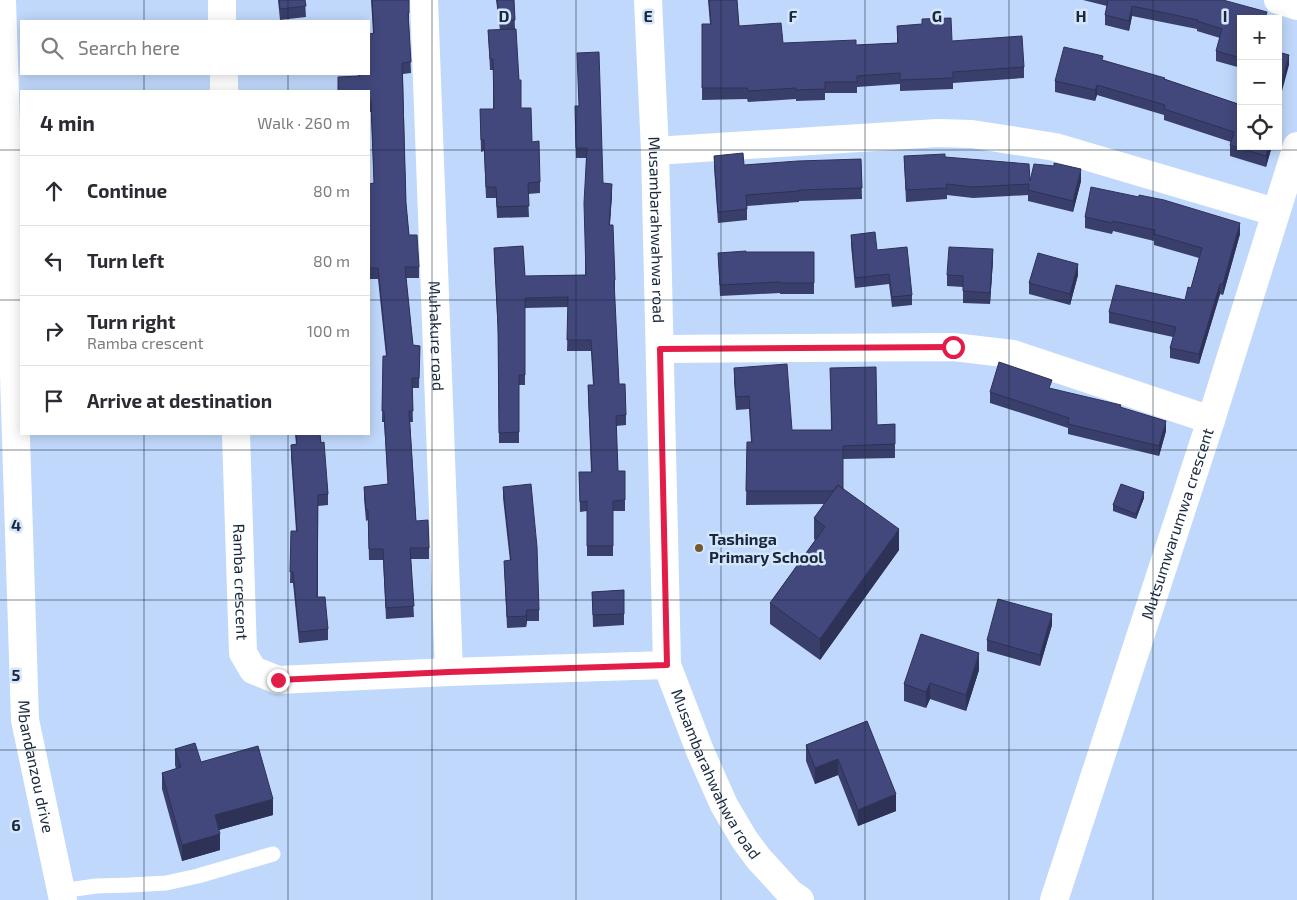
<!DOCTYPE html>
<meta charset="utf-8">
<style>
:root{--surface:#fff;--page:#f2f2f3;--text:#2b2b33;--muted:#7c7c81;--line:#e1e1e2}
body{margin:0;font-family:"Exo 2",sans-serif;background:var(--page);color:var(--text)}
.controls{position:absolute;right:15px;top:15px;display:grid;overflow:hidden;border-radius:0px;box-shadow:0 2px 12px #0003}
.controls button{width:45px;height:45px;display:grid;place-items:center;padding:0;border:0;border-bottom:1px solid var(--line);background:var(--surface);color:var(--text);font:25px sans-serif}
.stop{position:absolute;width:15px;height:15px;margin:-11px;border:4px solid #e11d48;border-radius:50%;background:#fff}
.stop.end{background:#e11d48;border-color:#fff;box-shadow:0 1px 5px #0008}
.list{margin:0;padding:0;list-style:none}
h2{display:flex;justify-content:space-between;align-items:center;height:65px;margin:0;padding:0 20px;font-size:21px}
h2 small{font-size:16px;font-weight:400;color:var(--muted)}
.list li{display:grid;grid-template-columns:32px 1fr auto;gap:15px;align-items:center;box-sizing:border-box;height:70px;padding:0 20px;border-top:1px solid var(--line)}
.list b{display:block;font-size:19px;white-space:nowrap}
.list p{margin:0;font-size:16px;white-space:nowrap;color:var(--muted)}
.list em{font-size:16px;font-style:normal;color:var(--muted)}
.icon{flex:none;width:28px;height:28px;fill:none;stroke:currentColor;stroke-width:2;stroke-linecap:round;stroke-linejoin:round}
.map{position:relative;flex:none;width:1297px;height:900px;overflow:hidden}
.search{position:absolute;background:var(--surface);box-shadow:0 2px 12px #0003;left:20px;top:20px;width:350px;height:55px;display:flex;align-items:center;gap:12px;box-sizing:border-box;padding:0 18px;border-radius:0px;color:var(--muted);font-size:19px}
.panel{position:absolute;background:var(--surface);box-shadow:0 2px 12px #0003;left:20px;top:90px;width:350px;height:345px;border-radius:0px}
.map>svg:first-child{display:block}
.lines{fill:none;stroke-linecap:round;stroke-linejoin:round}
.service{stroke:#fff;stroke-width:15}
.minor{stroke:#fff;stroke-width:28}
.tertiary{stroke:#fff;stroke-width:28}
.wall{fill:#393e6b}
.shaded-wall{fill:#2e3257}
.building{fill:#42487c;stroke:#2e3257}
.route{stroke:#e11d48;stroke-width:6}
.grid{fill:none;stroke:#18283d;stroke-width:1;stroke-opacity:0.55}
.poi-dot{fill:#75582c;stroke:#d4e5fc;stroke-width:2}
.labels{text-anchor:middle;stroke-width:5;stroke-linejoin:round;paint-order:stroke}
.street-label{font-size:16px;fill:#18283d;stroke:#d4e5fc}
.poi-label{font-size:16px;font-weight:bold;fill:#18283d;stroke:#d4e5fc;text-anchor:start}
.grid-label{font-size:16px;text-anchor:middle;font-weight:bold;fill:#18283d;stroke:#d4e5fc;stroke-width:5;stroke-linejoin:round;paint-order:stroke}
</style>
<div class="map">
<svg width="1297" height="900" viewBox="0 0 1297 900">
<rect width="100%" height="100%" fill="#c0d8fb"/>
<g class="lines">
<path class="service" d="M61 891 96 886 130 885 166 883 198 876 273 854"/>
<g class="minor">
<path d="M222 0V21"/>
<path id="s1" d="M424 0 449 672"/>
<path id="s2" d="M648 0 655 151 667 665 700 751 724 805 744 839 758 858 790 893 800 900"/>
<path d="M1278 0 1297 6"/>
<path d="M224 74V91"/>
<path d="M655 151 938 133 972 134 1055 147 1275 212"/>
<path d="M660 349 953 347 1013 354 1211 420"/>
<path id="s3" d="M236 434 243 653 253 670 278 680 449 672 667 665"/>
<path id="s4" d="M1054 900 1211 420 1297 146"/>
</g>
<path class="tertiary" id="s5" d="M2 0 25 720 63 900"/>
</g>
<path class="wall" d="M278 0H305L306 17 280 20Z
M371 0H409V24L411 73 403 74 406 203 409 235 419 267V278H406L413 345 420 346 419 388H412L413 422H410L416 521 429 548V559H411L414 617 386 619 383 560H369L368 520 366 521 364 498V487L388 484 384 422H382L383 356H386L378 279H369V184L374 183 371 112H369V91L358 76V74H369L373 33Z
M496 0H514L515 29 521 108 532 142 540 182V193L528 194 529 217 497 218 496 198H486L484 151 481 152 480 109H493V70H490L488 30H500Z
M708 0H737L739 26 783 43 856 45 897 43V26L952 41 1024 67V78L953 83V89L900 91V84L857 87V93H825V100L796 101V99L748 102 747 99 702 100V24H710Z
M1083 0H1223L1267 19H1241V68L1216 61V51L1220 38 1197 31V29L1132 16 1129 31 1105 25V15L1107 6Z
M1103 60 1165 79 1241 105V146H1272L1266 167 1230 156V145L1231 142 1164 120V115L1097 95 1095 101 1055 92V81Z
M575 116 603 183 612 194 610 225 615 280V290H614L619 384 626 415V425L616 426 618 471H625V511H613V556H587V511L580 512 579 472H591L588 395V385H593L591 351H567L568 307 525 308V385H519V443H499L498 336 494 248 525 276 585 275 586 158H576Z
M714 156 744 165 861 159 862 199 799 201V202L747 206V220L718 223 714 167Z
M904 156 945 157 1030 181H1081L1073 212 1028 201V195L973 198 947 195V199L906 202Z
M1085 217 1240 234 1223 295 1220 294 1199 364 1170 358V348L1173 337 1109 323V312L1185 300 1191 288 1199 258 1154 245V241L1113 231 1112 234 1085 228Z
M851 235 877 250 912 295V305L892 307 889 284 855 288 851 245Z
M746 252H814V294H780V293L720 296 718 253Z
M993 260 990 304 963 303V287L947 286V275Z
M1078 275 1070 305 1029 294V283Z
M734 368 792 430H831L830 368 877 425 895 424V458L843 459V489L899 550 820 660 770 624V603L815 540 814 539V518L824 504 746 505 747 442H751L749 409 736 410 734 381Z
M1052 389 1121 407 1166 431 1159 456 1068 434V428L990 403V392Z
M295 434H320L328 494V505L318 506V597L328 629V640L299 643 293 583H290L291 531H296L291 456V445L296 444Z
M503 487 539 610V621H527L526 627 507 628 504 561H510L503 498Z
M1144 498 1136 519 1113 511V505Z
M624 590V625L593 627 592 592Z
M1052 625 1040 666 987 651V640Z
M979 670 966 711 930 699 926 708 904 701V684Z
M867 721 896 811 858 826 838 775 815 784 806 761V745Z
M175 749 201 762 273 815 219 830 220 850 182 861 162 789V773L176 769 175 765Z"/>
<path class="shaded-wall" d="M1132 6V16L1129 31V21Z
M1289 55V65L1278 106V95Z
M1097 85V95L1095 101V90Z
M1269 146H1272L1266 167V156Z
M1081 169V181L1073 212V201Z
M612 184V194L609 235V225Z
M1240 223V234L1223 295V284Z
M993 249V260L990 304V293Z
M1078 264V275L1070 305V294Z
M1220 284V294L1199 364V354Z
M1166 421V431L1159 456V446Z
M1144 492V498L1136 519V514Z
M899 529V550L820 660V639Z
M527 610V621L526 627V616Z
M1052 614V625L1040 666V655Z
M979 653V670L966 711V695Z
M930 683V699L926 708V692Z
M838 759V775L815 784V768Z
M896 794V811L858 826V810Z
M273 799V815L215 831V815Z
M220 834V850L182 861V845Z"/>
<path class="building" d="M279 0H305L306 6 280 9Z
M372 0H409V13H408L411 62 402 63 406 203 409 235H417L419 267H405L413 345 420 346 419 378H412L413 411H409L416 521 428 520 429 548H410L414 606 386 608 383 549H369L368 510H366L364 487 388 484 384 411H382L383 356H387L378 268H369V184L374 183 371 101H369V91H338V77L359 76 358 74H369V34L374 33Z
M497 0H514L515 20 500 22Z
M709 0H737L739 26 781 23 783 43 856 40V45L898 43 897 26 922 24V19L951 18 952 41 1022 36 1024 67 953 72V78L900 80V73L857 76V82H825V89L796 90V88L748 91 747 88H702V24H711Z
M1108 0H1223L1267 12 1265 19H1241V58L1216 51 1222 29 1197 21 1198 20 1132 6 1129 21 1105 15Z
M516 29 519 80H521V108H531L532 142 539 141 540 182 528 183 529 206 497 207 496 187H486L484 140H481L480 109H494L493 59H490L488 30Z
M1064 47 1103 56 1102 60 1165 78 1164 79 1241 105V146H1269L1266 156 1230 145 1234 132 1164 109 1165 105 1097 85 1095 90 1055 81Z
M599 52 603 183 612 184 609 225H613L615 280H614L619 384H625L626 415 616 416 618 471H625V500L613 501V546H587V501L580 502 579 472H592L588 385H594L591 340H567L568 297 525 298V375H519V432L499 433 498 326 494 248 523 246 525 276 586 275 584 203 587 148H576L575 106H579L577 53Z
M1278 52 1289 55 1278 95Z
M743 153 744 165 798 161 861 159 862 188 799 190V191L746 195 747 209 718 212 714 156Z
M945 154V157L1029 164 1030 181 1034 164 1054 166V163L1081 169 1073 201 1028 190 1029 184 973 187 946 184 947 188 906 190 904 156Z
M1091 187 1139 197V195L1164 200 1240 223 1223 284H1220L1199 354 1170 348 1176 327 1109 312 1116 285 1185 300 1188 287 1191 288 1202 248 1154 234 1155 230 1113 221 1112 223 1085 217Z
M875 232 877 250 907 247 912 295 892 297 889 274 855 278 851 235Z
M949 247 993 249 990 293 963 291V276L947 275Z
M746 251V252H814V283H780V282L720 285 718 253Z
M1038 253 1078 264 1070 294 1029 283Z
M999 362 1052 380 1049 388 1121 405 1120 407 1166 421 1159 446 1068 424 1069 418 990 392Z
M787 364 792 430H832L830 368 876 367 877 425 895 424V444L843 446V489L838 485 833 491H746L747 442H752L749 396 736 397 734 368Z
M296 434H320L321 443 324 442 328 494 318 495 317 597H325L328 629 299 632 293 572H290L291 531H297L291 445 297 444Z
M531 484 537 547 539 610H527L526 616 507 617 504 561 511 560 503 487Z
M1121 484 1144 492 1136 514 1113 505Z
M838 485 899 529 820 639 770 603 825 527 814 518Z
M624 590V614L593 615 592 592Z
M998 599 1052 614 1040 655 987 640Z
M921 634 979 653 966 695 930 683 926 692 904 684Z
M867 721 896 794 858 810 838 759 815 768 806 745Z
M195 743 201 762 258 746 273 799 215 815 220 834 182 845 162 773 181 767 175 749Z"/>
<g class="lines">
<path class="route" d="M278 680 449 672 667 665 660 349 953 347"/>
</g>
<path class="grid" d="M144 0V21M288 0V21M432 0V900M576 0V900M721 0V900M865 0V900M1009 0V900M1153 0V900M144 74V91M288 74V91M0 150H21M369 150H1297M0 300H21M369 300H1297M144 434V900M288 434V900M0 450H1297M0 600H1297M0 750H1297"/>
<circle class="poi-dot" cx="699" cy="548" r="5"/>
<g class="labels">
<g class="street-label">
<text dy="6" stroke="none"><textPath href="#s2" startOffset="230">Musambarahwahwa road</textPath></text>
<text dy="6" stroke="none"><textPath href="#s1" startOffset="336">Muhakure road</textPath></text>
<text dy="6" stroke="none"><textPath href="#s4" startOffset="396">Mutsumwarumwa crescent</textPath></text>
<text dy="6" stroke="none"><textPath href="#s3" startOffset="148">Ramba crescent</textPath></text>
<text dy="6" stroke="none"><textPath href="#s5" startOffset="768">Mbandanzou drive</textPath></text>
<text dy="6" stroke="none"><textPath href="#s2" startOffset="785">Musambarahwahwa road</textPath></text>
</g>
<g class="poi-label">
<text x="709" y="545">Tashinga<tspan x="709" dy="18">Primary School</tspan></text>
</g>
</g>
<g class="grid-label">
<text x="504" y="22">D</text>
<text x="648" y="22">E</text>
<text x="793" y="22">F</text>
<text x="937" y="22">G</text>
<text x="1081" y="22">H</text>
<text x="1225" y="22">I</text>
<text x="16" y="531">4</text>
<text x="16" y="681">5</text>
<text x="16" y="831">6</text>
</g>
</svg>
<div class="controls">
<button>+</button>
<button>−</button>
<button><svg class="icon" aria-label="locate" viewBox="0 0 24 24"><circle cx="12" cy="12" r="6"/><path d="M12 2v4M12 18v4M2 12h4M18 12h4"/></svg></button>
</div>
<div class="stop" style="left:953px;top:347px"></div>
<div class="stop end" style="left:278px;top:680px"></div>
<div class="search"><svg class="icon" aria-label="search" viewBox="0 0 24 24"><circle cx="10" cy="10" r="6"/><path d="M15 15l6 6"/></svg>Search here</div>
<section class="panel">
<h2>4 min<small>Walk · 260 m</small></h2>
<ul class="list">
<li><svg class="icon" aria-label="ahead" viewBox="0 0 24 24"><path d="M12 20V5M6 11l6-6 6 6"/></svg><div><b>Continue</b></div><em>80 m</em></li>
<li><svg class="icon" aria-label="left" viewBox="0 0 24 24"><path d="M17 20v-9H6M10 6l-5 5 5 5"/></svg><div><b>Turn left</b></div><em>80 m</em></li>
<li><svg class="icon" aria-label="right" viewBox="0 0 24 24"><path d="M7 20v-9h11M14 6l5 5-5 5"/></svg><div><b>Turn right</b><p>Ramba crescent</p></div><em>100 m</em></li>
<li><svg class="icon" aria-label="arrive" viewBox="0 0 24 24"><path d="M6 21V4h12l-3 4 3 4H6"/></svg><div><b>Arrive at destination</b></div></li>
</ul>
</section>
</div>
